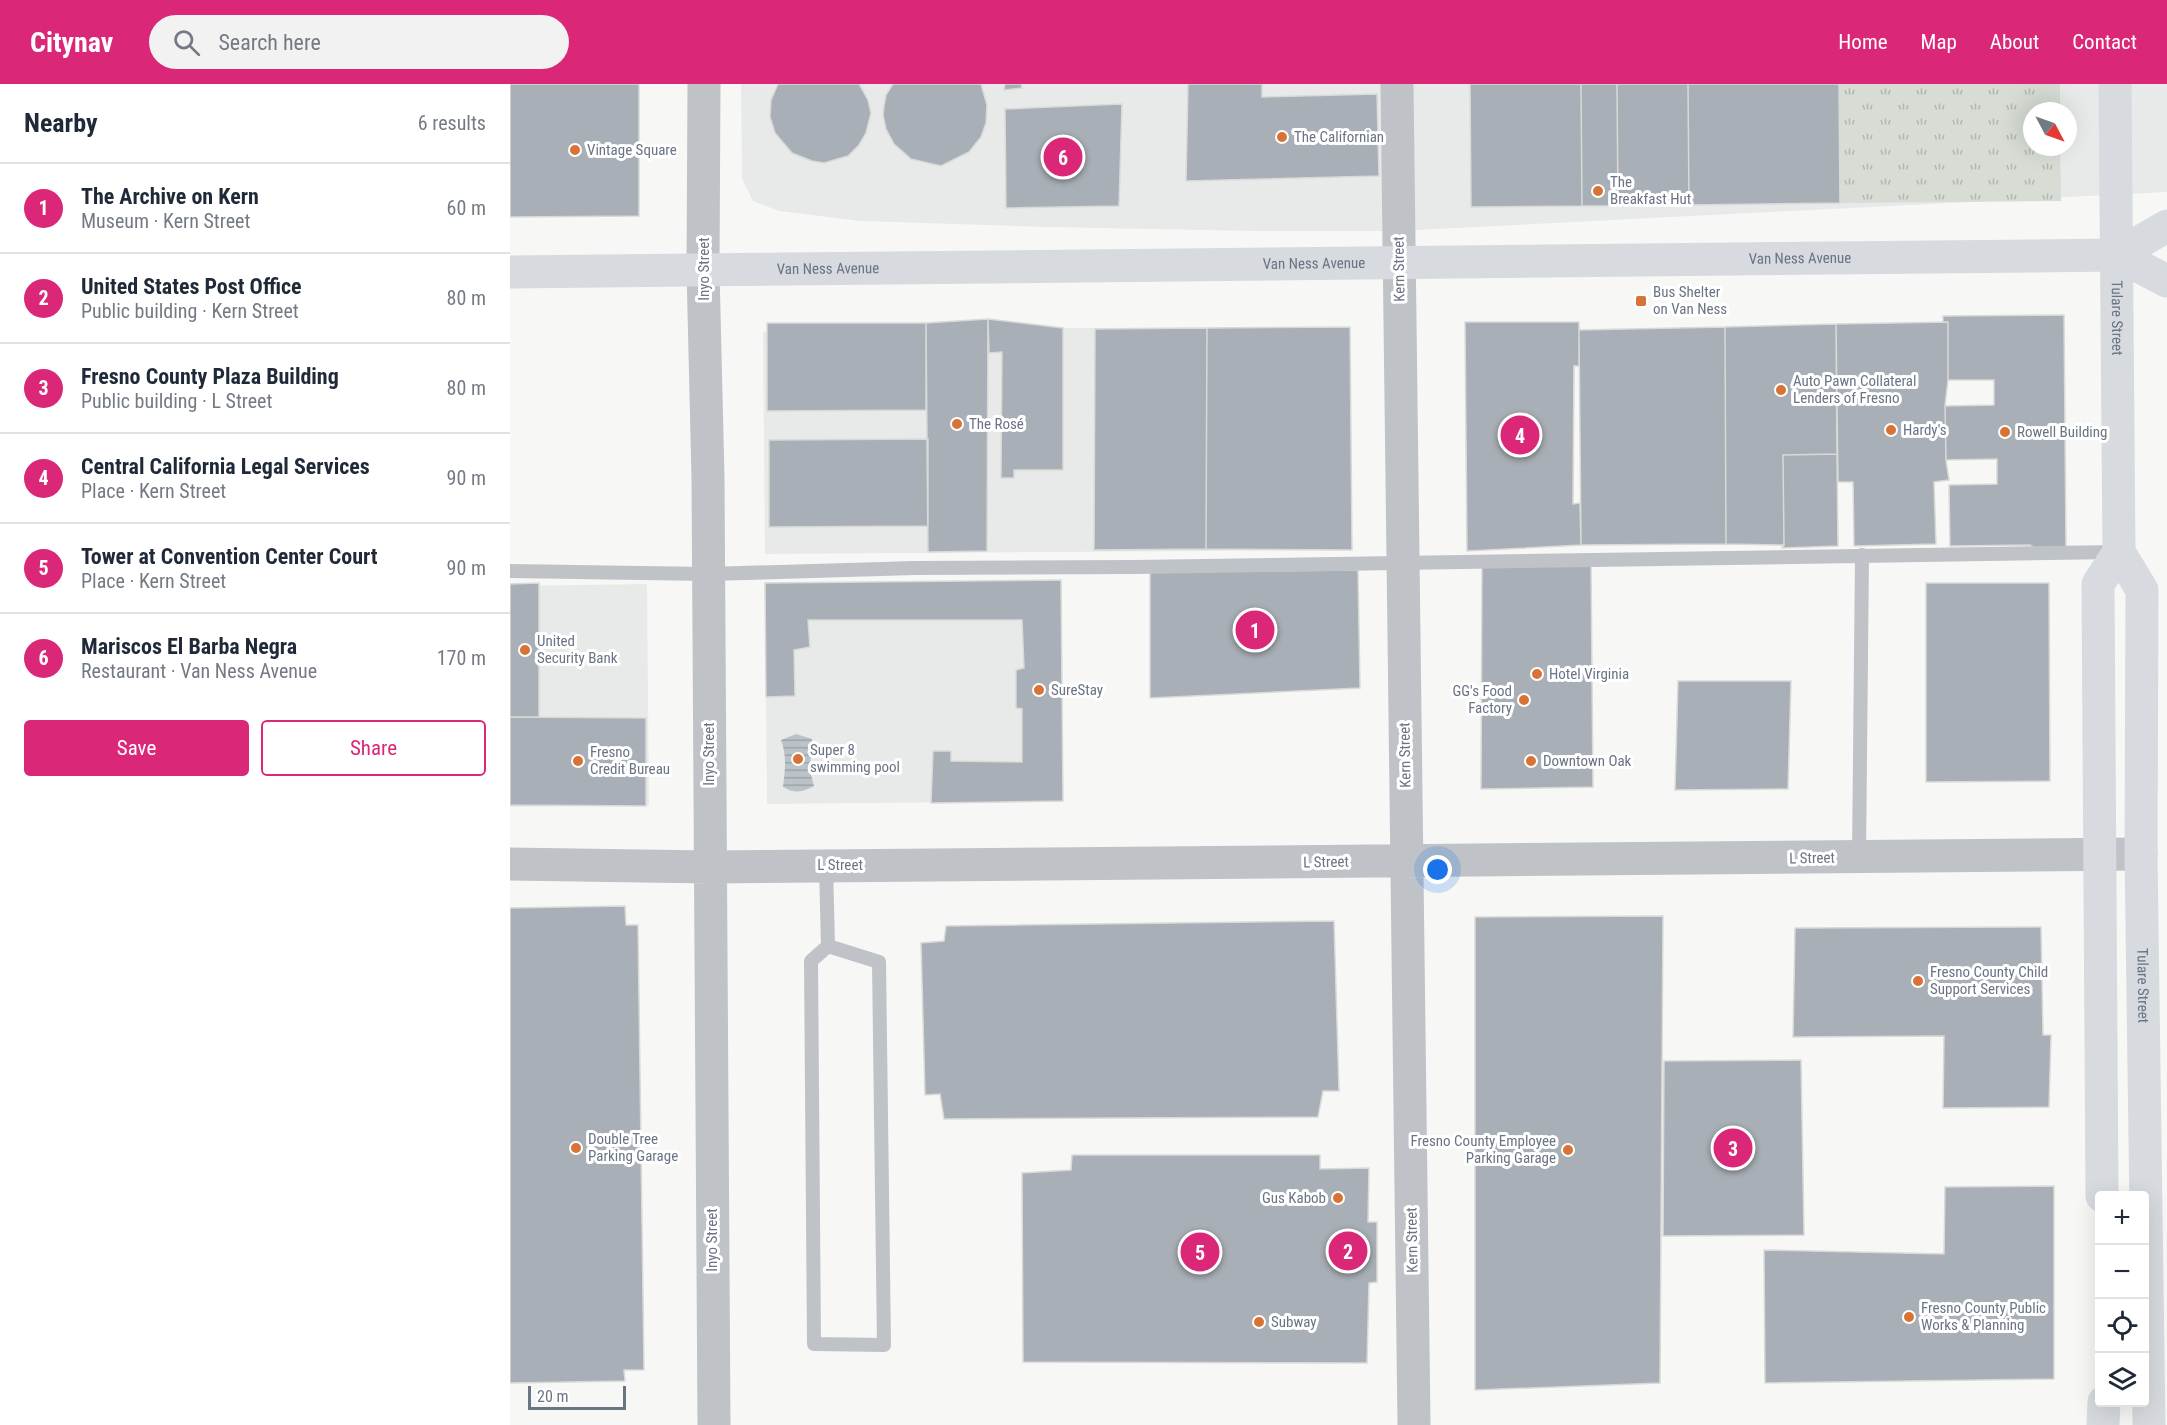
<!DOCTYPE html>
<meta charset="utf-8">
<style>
:root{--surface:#fff;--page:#f2f2f3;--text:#1f2937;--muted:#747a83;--line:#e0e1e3;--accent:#db2777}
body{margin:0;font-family:"Roboto Condensed",sans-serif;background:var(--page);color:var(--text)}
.controls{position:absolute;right:18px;bottom:18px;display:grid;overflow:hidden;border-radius:6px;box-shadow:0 6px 24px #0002}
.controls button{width:54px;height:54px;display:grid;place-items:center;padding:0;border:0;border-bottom:2px solid var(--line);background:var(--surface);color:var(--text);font:30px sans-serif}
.compass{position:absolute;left:1513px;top:18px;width:54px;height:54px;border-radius:50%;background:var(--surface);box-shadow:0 6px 24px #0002;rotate:131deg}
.scale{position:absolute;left:18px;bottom:15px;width:98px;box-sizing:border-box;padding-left:6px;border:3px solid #697484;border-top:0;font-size:16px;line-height:21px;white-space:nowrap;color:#697484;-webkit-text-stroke:4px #fff;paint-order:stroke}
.you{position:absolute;left:928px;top:786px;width:21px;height:21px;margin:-15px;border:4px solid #fff;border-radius:50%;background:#1a73e8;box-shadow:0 0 0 9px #1a73e833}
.badge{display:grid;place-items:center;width:39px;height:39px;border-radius:50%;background:var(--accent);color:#fff;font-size:20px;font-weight:700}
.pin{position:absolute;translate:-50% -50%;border:3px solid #fff;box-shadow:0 2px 6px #0006}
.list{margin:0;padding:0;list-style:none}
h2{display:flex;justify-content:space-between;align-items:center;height:78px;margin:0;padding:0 24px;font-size:26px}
h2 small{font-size:20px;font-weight:400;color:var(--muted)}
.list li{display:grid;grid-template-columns:39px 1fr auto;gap:18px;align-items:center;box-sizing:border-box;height:90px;padding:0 24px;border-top:2px solid var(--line)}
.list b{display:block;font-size:22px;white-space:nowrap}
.list p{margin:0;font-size:20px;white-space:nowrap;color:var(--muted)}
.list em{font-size:20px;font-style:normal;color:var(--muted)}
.actions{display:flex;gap:12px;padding:18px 24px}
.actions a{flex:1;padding:14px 0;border:2px solid var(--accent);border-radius:6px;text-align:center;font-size:21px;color:var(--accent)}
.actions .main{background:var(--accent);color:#fff}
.icon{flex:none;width:33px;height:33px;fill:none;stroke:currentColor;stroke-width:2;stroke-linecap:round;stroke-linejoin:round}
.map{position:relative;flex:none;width:1657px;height:1341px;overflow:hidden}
header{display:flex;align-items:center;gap:36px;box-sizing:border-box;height:84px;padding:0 30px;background:var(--accent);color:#fff}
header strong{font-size:28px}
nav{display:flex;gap:33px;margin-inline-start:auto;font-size:21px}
.search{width:420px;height:54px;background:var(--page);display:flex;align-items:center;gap:15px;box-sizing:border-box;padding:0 21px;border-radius:33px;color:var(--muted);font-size:22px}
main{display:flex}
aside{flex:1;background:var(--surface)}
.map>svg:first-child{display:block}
.built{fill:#e8eae9;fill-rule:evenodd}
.grass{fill:url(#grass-tufts)}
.water{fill:url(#water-rules)}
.building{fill:#a9afb6;stroke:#d9dad8;stroke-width:1.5}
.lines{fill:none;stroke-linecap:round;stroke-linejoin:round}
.service{stroke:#bfc2c7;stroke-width:14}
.tertiary{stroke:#bfc2c7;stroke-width:33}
.secondary{stroke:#d7dade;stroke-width:33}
.poi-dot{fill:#d77336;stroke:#fff;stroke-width:2}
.labels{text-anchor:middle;stroke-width:6;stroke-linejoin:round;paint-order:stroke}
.poi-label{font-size:15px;fill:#697484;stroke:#fff;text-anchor:start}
.street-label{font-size:15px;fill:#697484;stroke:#fff}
</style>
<header>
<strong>Citynav</strong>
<div class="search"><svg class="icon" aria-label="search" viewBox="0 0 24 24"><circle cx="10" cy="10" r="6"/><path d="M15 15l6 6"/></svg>Search here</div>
<nav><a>Home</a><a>Map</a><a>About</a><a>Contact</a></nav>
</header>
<main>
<aside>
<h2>Nearby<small>6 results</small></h2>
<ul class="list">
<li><span class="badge">1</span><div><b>The Archive on Kern</b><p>Museum · Kern Street</p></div><em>60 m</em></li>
<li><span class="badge">2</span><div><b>United States Post Office</b><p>Public building · Kern Street</p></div><em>80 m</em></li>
<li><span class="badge">3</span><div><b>Fresno County Plaza Building</b><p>Public building · L Street</p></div><em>80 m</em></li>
<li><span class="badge">4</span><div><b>Central California Legal Services</b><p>Place · Kern Street</p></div><em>90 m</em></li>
<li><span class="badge">5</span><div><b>Tower at Convention Center Court</b><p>Place · Kern Street</p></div><em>90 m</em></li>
<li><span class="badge">6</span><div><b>Mariscos El Barba Negra</b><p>Restaurant · Van Ness Avenue</p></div><em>170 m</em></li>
</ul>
<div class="actions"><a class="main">Save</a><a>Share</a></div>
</aside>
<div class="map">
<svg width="1657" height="1341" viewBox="0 0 1657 1341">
<defs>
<pattern id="grass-tufts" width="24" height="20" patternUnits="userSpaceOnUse" patternTransform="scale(1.5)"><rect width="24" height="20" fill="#d7dcd5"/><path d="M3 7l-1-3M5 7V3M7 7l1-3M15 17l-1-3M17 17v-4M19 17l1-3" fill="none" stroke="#b2b7b2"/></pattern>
<pattern id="water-rules" width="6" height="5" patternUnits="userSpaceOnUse" patternTransform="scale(1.5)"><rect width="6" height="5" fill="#bbc3c9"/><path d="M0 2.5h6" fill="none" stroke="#9ca3a9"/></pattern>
</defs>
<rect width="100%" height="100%" fill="#f7f8f5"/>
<path class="built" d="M231 0H1657V108L887 147H748L536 143 350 137 269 127 243 117 232 95ZM1522 27H1558V63H1522Z
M478 235 553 244 840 243 842 466 255 470 253 248 363 247 416 239Z
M551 496 553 717 257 720 255 499Z
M137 500 139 721 0 723V502Z"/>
<path class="grass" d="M1329 0H1550V27H1522V63H1550L1551 117 1330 119Z"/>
<path class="water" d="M286 650 302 655 300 687 304 702C293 708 285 710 273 703 275 687 277 672 271 656Z"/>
<path class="building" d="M0 0H129V132L0 133Z
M268 0H349L358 16 361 29 356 49 349 61 338 72 314 79 302 77 282 69 265 49 260 33 261 16Z
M383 0H471L477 21 476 39 471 53 459 68 431 82 401 75 384 60 376 45 373 31 374 22 376 11Z
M495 0H511L512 4 494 6Z
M678 0H752V13L867 10 869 92 676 97Z
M960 0H1071L1072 122 961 123Z
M1071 0H1107L1108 122H1072Z
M1107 0H1178L1179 121 1108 122Z
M1178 0H1329L1330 119 1179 121Z
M612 20 609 122 496 124 495 25Z
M1554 231 1556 464H1525L1520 461 1440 462 1439 401 1487 400V375L1436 376 1435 322 1484 321V296H1438V238H1433V232Z
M478 235 553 244V386H504V394H491L492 268 479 269Z
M478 235 477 467 418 468 416 239Z
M955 238H1069V282H1064L1063 420 1070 419 1071 461 957 467Z
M1438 238V296L1435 322 1436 376 1439 396 1424 398 1426 460 1344 462 1343 398H1328L1326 240Z
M257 239H416V326L257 327Z
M1326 240 1327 370 1273 371 1274 461 1216 460 1215 243Z
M840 243 842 466 696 465 697 244Z
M1215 243 1216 460 1071 461 1069 246Z
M697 244 696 465 584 466 585 245Z
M418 355V442L259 443V356Z
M1327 370 1328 462 1272 464 1274 461 1273 371Z
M972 477 1081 478 1083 703 971 705Z
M848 486 850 604 640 614V488Z
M551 496 553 717 421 719 423 667H441V677L512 678V625L506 624V586L514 584 512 536H298L300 563 284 566 285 612 256 613 255 499Z
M29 499V633H0V500Z
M1416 499H1539L1540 697 1416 698Z
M1168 597H1281L1278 705 1165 706Z
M0 633 136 634V722L0 721Z
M115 822 116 841H128L134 1286H114L115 1297 0 1299V824Z
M1153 832 1150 1299 965 1306V833Z
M824 837 829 1007H813L808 1033 434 1035 430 1010 415 1011 411 859 434 857 436 842Z
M1531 843 1533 951H1541L1539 1023 1433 1024 1434 952 1283 953 1285 844Z
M1291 976 1294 1151 1153 1152 1154 977Z
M562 1071H810V1085L859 1084 858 1138H867V1198L859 1199 857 1279 513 1278 512 1089 561 1086Z
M1544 1102V1295L1255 1299 1254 1166 1434 1170 1435 1103Z"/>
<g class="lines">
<path class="service" d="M0 487 198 490 405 484 624 483 1606 468
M1349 774 1352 471
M316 782 318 862
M318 862 369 878 374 1261 304 1260 301 877Z"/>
<path class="tertiary" d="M194 0 193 186 198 394 204 1341
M887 0 904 1341
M0 780 199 783 1631 770"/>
<g class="secondary">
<path id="s1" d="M1605 0 1609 468 1632 506 1631 770 1639 1341"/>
<path d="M1607 171 1657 142"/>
<path id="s2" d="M0 188 1607 171 1657 197"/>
<path d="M1592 1112 1588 500 1609 468"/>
<path d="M1593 1341 1594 1318"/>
</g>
</g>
<g class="poi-dot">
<circle cx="772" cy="53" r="6"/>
<circle cx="65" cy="66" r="6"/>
<circle cx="1088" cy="107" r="6"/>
<rect x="1125" y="211" width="12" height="12" rx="3"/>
<circle cx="1271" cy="306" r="6"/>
<circle cx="447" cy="340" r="6"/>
<circle cx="1381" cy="346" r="6"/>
<circle cx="1495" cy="348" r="6"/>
<circle cx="15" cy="566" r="6"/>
<circle cx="1027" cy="590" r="6"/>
<circle cx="529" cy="606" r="6"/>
<circle cx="1014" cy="616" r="6"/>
<circle cx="288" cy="675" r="6"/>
<circle cx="68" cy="677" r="6"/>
<circle cx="1021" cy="677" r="6"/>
<circle cx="1408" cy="897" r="6"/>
<circle cx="66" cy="1064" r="6"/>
<circle cx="1058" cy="1066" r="6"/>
<circle cx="828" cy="1114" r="6"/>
<circle cx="1399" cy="1233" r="6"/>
<circle cx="749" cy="1238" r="6"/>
</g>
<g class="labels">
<g class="poi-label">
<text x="784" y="58">The Californian</text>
<text x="77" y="71">Vintage Square</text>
<text x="1100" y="103">The<tspan x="1100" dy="17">Breakfast Hut</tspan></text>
<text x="1143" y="213">Bus Shelter<tspan x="1143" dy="17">on Van Ness</tspan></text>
<text x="1283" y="302">Auto Pawn Collateral<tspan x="1283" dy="17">Lenders of Fresno</tspan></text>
<text x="459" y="345">The Rosé</text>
<text x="1393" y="351">Hardy's</text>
<text x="1507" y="353">Rowell Building</text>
<text x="27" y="562">United<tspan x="27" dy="17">Security Bank</tspan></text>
<text x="1039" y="595">Hotel Virginia</text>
<text x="541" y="611">SureStay</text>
<text x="1002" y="612" text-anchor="end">GG's Food<tspan x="1002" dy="17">Factory</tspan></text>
<text x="300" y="671">Super 8<tspan x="300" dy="17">swimming pool</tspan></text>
<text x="80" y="673">Fresno<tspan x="80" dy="17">Credit Bureau</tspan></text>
<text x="1033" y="682">Downtown Oak</text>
<text x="1420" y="893">Fresno County Child<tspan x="1420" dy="17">Support Services</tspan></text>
<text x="78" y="1060">Double Tree<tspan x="78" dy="17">Parking Garage</tspan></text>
<text x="1046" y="1062" text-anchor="end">Fresno County Employee<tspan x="1046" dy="17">Parking Garage</tspan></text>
<text x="816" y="1119" text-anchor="end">Gus Kabob</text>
<text x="1411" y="1229">Fresno County Public<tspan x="1411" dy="17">Works &amp; Planning</tspan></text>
<text x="761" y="1243">Subway</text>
</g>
<g class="street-label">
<text dy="5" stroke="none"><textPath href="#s2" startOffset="1290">Van Ness Avenue</textPath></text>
<text dy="5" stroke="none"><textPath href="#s2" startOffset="804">Van Ness Avenue</textPath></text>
<text transform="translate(194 185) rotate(-90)" y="5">Inyo Street</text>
<text dy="5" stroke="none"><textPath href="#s2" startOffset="318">Van Ness Avenue</textPath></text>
<text transform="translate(889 185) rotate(-91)" y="5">Kern Street</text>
<text dy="5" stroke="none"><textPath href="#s1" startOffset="234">Tulare Street</textPath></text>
<text transform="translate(199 670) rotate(-90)" y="5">Inyo Street</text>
<text transform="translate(895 671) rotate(-91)" y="5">Kern Street</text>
<text transform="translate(1302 774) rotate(-1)" y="5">L Street</text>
<text transform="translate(816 778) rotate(-1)" y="5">L Street</text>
<text x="330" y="786">L Street</text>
<text dy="5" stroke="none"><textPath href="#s1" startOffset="908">Tulare Street</textPath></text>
<text transform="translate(202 1156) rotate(-90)" y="5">Inyo Street</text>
<text transform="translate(902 1156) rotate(-91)" y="5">Kern Street</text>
</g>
</g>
</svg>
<div class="controls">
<button>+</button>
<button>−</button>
<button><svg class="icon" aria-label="locate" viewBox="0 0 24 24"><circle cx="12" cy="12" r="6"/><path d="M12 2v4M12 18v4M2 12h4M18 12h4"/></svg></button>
<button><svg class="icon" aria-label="layers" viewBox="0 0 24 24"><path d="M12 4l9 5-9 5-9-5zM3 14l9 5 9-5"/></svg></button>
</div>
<svg class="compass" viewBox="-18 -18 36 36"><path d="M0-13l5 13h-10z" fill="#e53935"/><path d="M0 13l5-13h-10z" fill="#747a83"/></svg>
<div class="scale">20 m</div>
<div class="you"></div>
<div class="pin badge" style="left:745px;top:546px">1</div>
<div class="pin badge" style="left:838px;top:1167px">2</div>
<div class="pin badge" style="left:1223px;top:1064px">3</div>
<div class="pin badge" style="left:1010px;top:351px">4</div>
<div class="pin badge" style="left:690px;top:1168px">5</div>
<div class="pin badge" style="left:553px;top:73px">6</div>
</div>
</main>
